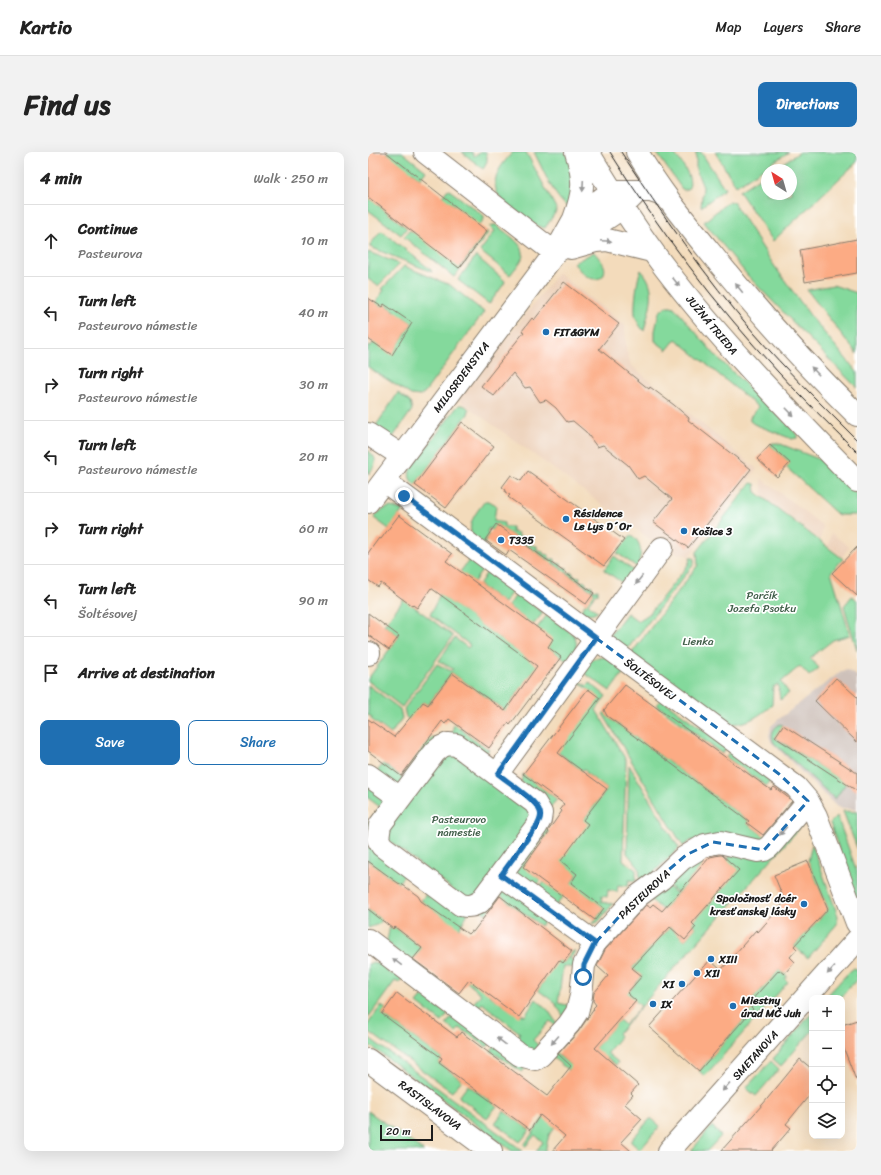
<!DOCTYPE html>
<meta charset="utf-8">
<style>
:root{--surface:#fff;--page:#f2f2f2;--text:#222;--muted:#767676;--line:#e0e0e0;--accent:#1f6fb2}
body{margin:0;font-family:Sriracha,sans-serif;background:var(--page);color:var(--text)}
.controls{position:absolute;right:12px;bottom:12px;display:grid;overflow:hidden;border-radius:8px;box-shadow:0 4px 16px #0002}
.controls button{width:36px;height:36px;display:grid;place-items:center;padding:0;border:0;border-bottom:1px solid var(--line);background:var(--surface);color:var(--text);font:20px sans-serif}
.compass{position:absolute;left:393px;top:12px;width:36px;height:36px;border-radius:50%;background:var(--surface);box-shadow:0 4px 16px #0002;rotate:323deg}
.scale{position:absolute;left:12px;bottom:10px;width:53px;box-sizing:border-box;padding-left:4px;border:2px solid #1c1c1c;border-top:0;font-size:11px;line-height:14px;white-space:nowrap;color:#1c1c1c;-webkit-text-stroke:3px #fff;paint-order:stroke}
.stop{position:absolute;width:12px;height:12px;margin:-9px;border:3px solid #1f6fb2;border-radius:50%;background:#fff}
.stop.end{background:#1f6fb2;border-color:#fff;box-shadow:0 1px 4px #0008}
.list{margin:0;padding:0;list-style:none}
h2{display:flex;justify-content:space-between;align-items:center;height:52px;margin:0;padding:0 16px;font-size:17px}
h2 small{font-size:13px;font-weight:400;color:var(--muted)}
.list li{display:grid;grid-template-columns:26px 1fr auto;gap:12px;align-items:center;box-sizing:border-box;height:72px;padding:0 16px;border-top:1px solid var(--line)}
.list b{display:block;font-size:15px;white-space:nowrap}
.list p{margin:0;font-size:13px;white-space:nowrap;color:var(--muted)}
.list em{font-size:13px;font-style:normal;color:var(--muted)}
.actions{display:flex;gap:8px;padding:12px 16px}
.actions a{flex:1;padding:9px 0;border:1px solid var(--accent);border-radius:8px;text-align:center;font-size:14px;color:var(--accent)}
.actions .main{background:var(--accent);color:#fff}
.icon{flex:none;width:22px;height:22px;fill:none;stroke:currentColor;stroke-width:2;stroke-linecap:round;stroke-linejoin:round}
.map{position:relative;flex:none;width:489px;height:999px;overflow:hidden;border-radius:8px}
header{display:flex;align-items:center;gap:24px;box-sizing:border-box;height:56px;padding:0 20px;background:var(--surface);border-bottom:1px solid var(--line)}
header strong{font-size:19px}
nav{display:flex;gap:22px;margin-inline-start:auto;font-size:14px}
.intro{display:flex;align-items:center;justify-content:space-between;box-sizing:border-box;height:96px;padding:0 24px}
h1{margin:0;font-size:28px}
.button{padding:10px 18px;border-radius:8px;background:var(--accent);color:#fff;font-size:14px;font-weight:700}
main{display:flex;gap:24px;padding:0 24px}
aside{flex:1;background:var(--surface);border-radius:8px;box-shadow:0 4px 16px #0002}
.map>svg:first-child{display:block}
.built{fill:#edd1ba}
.industrial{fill:#cec1ba}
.green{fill:#84d99c;stroke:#507a5c}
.building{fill:#fcab84}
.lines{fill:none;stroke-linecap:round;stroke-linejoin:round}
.minor-casing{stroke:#887c6c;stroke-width:24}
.minor{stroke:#fff;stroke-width:22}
.tram{stroke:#1c1c1c;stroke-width:1}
.oneway{fill:#999}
.route{stroke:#1f6fb2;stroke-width:5}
.marked{fill:none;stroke:#1f6fb2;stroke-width:3;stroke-dasharray:8 5;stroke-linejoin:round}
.poi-dot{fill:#1f6fb2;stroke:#fff;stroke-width:1.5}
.labels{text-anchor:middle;stroke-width:3.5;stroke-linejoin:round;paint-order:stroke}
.street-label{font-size:11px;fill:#1c1c1c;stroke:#fff}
.poi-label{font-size:11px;font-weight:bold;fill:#1c1c1c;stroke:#fff;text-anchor:start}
.park-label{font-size:11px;fill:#405e49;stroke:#fff}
</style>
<header>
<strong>Kartio</strong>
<nav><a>Map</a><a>Layers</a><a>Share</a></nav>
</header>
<div class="intro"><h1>Find us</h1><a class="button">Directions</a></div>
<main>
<aside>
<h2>4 min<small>Walk · 250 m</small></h2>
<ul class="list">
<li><svg class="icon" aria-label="ahead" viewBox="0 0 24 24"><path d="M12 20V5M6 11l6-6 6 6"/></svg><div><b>Continue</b><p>Pasteurova</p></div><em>10 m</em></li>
<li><svg class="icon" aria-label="left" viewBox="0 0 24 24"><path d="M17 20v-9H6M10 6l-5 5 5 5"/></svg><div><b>Turn left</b><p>Pasteurovo námestie</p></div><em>40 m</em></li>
<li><svg class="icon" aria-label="right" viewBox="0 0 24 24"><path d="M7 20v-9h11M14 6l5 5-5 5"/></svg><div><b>Turn right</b><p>Pasteurovo námestie</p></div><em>30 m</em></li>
<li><svg class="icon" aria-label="left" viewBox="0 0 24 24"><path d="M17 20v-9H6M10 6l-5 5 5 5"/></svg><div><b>Turn left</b><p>Pasteurovo námestie</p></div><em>20 m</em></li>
<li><svg class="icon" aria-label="right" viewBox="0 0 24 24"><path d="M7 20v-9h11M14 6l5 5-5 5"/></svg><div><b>Turn right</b></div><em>60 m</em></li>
<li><svg class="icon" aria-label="left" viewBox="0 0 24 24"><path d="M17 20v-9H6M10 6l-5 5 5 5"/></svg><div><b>Turn left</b><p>Šoltésovej</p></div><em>90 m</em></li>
<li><svg class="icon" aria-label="arrive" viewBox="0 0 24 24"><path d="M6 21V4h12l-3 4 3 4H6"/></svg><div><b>Arrive at destination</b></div></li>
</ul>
<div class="actions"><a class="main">Save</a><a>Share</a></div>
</aside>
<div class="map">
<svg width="489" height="999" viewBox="0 0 489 999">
<rect width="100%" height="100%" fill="#fff"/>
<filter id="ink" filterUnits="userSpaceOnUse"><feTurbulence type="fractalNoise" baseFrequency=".025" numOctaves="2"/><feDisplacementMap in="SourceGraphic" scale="8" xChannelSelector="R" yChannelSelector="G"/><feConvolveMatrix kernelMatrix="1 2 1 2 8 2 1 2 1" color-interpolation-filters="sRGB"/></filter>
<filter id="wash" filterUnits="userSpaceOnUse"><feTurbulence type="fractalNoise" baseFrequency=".012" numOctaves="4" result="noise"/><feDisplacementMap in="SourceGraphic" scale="16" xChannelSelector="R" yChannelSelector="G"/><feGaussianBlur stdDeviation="0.9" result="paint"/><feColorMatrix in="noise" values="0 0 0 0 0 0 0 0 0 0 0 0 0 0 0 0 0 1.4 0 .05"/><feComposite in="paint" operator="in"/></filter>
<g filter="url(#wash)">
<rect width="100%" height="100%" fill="#f3dbbb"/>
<path class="built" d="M190 121 257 173 258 197 263 213 389 317 321 404 294 396 91 248Z
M393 326 455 374 452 388 395 344Z
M463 381 481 395 474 405 460 394Z"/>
<path class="industrial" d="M479 518 489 524V658L469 655 403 590 401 584 403 574 411 567 471 521Z"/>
<path class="green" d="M18 0H34L58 19 52 27 44 20 42 23Z
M94 0H104L106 4 114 0H118C120 7 119 12 115 17Z
M145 0H158L189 58 177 76C166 74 159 67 150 60 145 57 139 53 135 49 118 31 132 14 145 0Z
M166 0H197L205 12 202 56C187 49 174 15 166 0Z
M288 0H305C312 9 327 26 320 37L316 38 314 37Z
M328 0H333L357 37 333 55 335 35 328 18Z
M347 0H421L368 34Z
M432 0H489V10L405 89 371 39 399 21V42H423V18H404Z
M80 37 116 64V67L110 75C98 63 88 52 73 46Z
M0 45 39 76 33 83 0 58Z
M361 49 365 50 405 112 444 166 489 220V236L380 124 336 70Z
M125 73H128C135 79 157 92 155 103 154 110 147 116 143 122L142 123 112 99 127 79 122 75Z
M42 78 46 81 48 78 93 114 119 79 121 80 86 125 36 85Z
M14 79 63 118 64 120 2 95V93L12 80Z
M0 100 32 112 10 134 0 127Z
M226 100C233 109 241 115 234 125 222 132 212 119 206 111Z
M108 104 137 129 136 132 121 152 90 128Z
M36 114 82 133 116 160 57 240 52 244 43 243 0 215V193L3 194 6 190 24 202 44 171 35 165 32 168 26 158 16 152 14 155 7 151 16 138 14 137Z
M273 118C291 137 281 156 276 179 272 175 268 168 267 162 266 154 269 125 273 118Z
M465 133 489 141V202L439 138Z
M299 154H303L306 155 348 204 423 276 429 283V286L424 287 386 272 382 269V265L390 255 308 187 299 198 287 189V179L291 160Z
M30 241 42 250 44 258 25 285 7 275Z
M91 253C96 253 99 254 101 258L100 262 47 333C41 327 40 324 43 316L89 255Z
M405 291H410L453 308 489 343V363H470L418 315 422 311 402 293Z
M0 298C11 308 8 312 0 323Z
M383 331 387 332 388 340 475 407 463 420 482 483 465 488 442 506 451 516 441 524 432 514 413 530 421 541 412 548 410 532 405 535 404 553C391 564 377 574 359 571L263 502 330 413 329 400Z
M117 349H121L128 353 126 369 136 371V375H144V380L150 381V384L156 385 157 389H163L162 393 169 394V398L175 399V402L181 403V407H187V411L193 412V415L199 416V420L205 421V424L212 425 211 429 218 430V433L224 434V438H230V442L228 441 220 452 230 460 220 462 211 461 226 440 128 372 124 378 121 376 119 380 121 382 117 388 118 389 113 396C110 391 105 385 103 380 100 369 111 357 117 349Z
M23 355 35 358 21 377 6 366C11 359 15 357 23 355Z
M263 383C275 391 274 403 269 415L249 401Z
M246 404 266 419 256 432 236 418Z
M322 406H326V412L257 500 244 488 243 482 259 461 270 469 281 462 317 417 321 411Z
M102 407 115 417 106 430 92 420Z
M119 420 145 438 136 451 111 433Z
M73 440V443L167 512 169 476 179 463 206 483C211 494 207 501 203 512L182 497 143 550 146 565 84 521 60 553 55 550 42 569 38 565 36 557 69 512 83 519 85 517 71 509C77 501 80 493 87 486L100 496 102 493 62 463Z
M149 442 175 461 165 473 140 454Z
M484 444 489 448V498L476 454Z
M36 447 85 484 34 555 0 529V527L31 484 16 473Z
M237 505 256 520 242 539 212 518 224 507Z
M207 525 219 534 222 531 238 544 228 558 258 608 255 708 268 718V729L261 728 260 734 250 733 249 740 240 738 239 745 234 744 233 750 245 752 230 770 224 772 236 756 204 733 187 755 168 741 176 730 194 743 209 723 192 709 215 668 239 637 218 621 219 620 215 617 214 619 190 600 231 546 206 526Z
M0 533 32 557 34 566 23 582 3 567 4 565 0 563Z
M293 547 359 595 354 602 289 553Z
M237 560 239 564 381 669 379 671 399 686 396 691H327L324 688 315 694 235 562Z
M86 572 121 598 117 601 84 589V580Z
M412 572 415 573 407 586 478 631 467 647 406 591C402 583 405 576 412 572Z
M64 585 72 591 30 634 7 622 15 612 34 625Z
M73 595 171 656 106 754 10 680Z
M363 598 403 628 398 634 358 605Z
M261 613 311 696 284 722 272 729 271 716 259 701Z
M155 622 189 647 182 656 153 630Z
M0 630 19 648 0 690V671L12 655 0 646Z
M475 659 489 660V696Z
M469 664 489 720V751L462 671Z
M435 670 436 671 302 821 250 882 252 885 239 901 250 910 248 913 238 905 223 924 181 983 177 999H168L175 990 167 983 158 994 156 993 182 957 200 918 184 905 188 901 208 918 251 868 257 873 273 854 249 833 262 838 274 824 264 816 302 775 317 788 328 775 324 771 370 718 359 708 367 698Z
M174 673 181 680 155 714 173 728 165 739 150 728 146 714Z
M5 691 38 721 30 731 0 709V697Z
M444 692 470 764 469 772 440 806 426 794 460 757 440 709Z
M326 704 335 713 310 741 297 730Z
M295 731 309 742 295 758 281 746Z
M138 735 181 764 173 774 132 744 118 762 112 757Z
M61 738 100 761 91 777 53 749Z
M0 757 14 768 11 772 0 776Z
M22 774 25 777 27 775 54 796 41 813 19 789Z
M164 788 195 811 205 799 207 800 202 807 206 809 208 816 195 814 190 851 203 854 198 868 186 850 170 838 176 829 121 843 151 864 153 862 157 864 168 847 180 858 192 876 191 877 182 869 165 888 173 896 168 899 145 891 152 881 114 851 106 861 101 857 113 842 99 830V829Z
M5 810 19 814 17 818 24 823 27 819 35 825 31 831 27 829 0 866V812Z
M486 816 489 817V827L472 846H457L480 821Z
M411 818 419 824 417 827 420 830 337 924 331 919 385 857 380 852Z
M55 844 80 862 74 870 49 851Z
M13 854 18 857 14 862 74 906 71 911 94 928 84 940 0 879V872Z
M444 861V879L413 914 405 907Z
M86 863 123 890 119 895 92 876 88 880 78 872Z
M0 885 155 999H144L0 892Z
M127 893 158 915 154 920 123 899Z
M403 909 411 917 388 944 378 936Z
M100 933 129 954 119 966 91 945Z
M0 959 56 999H0Z
M136 959 162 978 152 990 127 971Z
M282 967H284L292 974 272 998 263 990V988Z
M344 974 353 984 339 999H323Z"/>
<g id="blocks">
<path class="building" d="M0 0H18L119 79 93 114 91 116 0 45Z
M489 87V121L437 130 432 98Z
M196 130 251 172 231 197 281 237 282 235 306 253 321 266 320 268 383 317 320 396 285 370 304 347 276 324 270 327 260 313 235 293 229 295 218 280 205 269 199 270 188 256 178 248 172 250 162 235 157 236 145 221 126 244 113 234 156 180 154 179 164 166 166 168Z
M0 146 14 155 16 152 44 171 24 203 0 187Z
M94 270 126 294 78 356 47 333Z
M402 293 422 311 409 325 389 307Z
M160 319 256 388 236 414 140 345 142 343 137 340 138 338 134 335 143 323 153 329Z
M31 363 84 402 78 409 185 487 180 495 193 505 142 573 140 571 121 596 81 567 77 572 74 569 33 624 0 599V567L26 585 55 550 60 553 84 521 137 559 169 514 63 436 49 456 45 453 44 454 13 431 10 435 0 428V401L11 386 13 387Z
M128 372 226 441 218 452 141 398 138 403 117 388Z
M489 395V444L464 421Z
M0 461 31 484 21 498 0 483Z
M468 526 489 545V590L447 549Z
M257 533 403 638 406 635 422 647 424 649 395 683 379 671 381 669 239 564 236 558Z
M220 537 232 546 190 601 239 637 215 668 220 672 193 709 209 722 203 731 236 756 227 768 155 715 181 680 180 679 194 659 192 657 196 652 155 622Z
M415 573 489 621V639L407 585Z
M352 703H354L371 718 324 771 328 775 317 788 302 775 264 816 274 824 259 841 268 849 227 896 270 933 263 941 265 943 257 952 274 967 253 990 263 999H184L197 984 172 963 162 978 71 911 74 906 14 862 29 841 89 885 93 880 179 944 203 914 190 902 210 880 226 857 225 856 228 853 225 849 226 841 240 824 229 814 237 798 278 753 282 755 285 752 294 759 342 705Z
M0 709 30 731 35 733 50 744 53 749 100 782 103 779 105 780 132 744 204 799 195 811 191 808 151 865 101 828 91 841 45 807 54 796 27 775 25 777 0 757Z
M440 709 460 757 426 794 429 797 422 805 427 810 416 822 411 818 380 852 385 857 331 919 281 875 335 815H336L342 808 353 818 388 778 390 780 414 753 415 745 406 723Z
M489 868V928H488L474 892V873Z
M432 907 444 917V940L418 972 423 976 403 999H353L395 952Z"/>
</g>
</g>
<g filter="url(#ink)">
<use href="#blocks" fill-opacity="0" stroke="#887c6c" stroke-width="1"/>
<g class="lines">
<defs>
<path id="minor" d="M57 0 187 101
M220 0C244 40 269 79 297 116 355 192 422 260 489 329
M269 0C290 36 316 68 342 100 388 157 437 212 489 263
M206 67C216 39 217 29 208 0
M203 96 228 89 239 88 284 99
M191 98 251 58 265 44
M0 282 34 304
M16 329 428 635 440 649 448 664 489 771
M0 350 187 101 206 67 236 45 251 39H283L298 44
M0 502 1 501
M80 592 89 593 167 651 173 661 172 668 168 675 112 750C105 754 101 755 93 753L14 694 10 687 12 673 67 600 73 595Z
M129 622 294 396
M0 623 32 646
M133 723 227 791
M0 788 152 903 167 907 173 903 201 872 209 860 213 844 216 813 227 791 270 744 293 727 314 707 337 693 352 690 390 699 396 698 401 695 440 649
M0 908 123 999
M301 999 489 788"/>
</defs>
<use href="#minor" class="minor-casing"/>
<use href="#minor" class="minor"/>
<path class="tram" d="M242 0C291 78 347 152 410 220 435 247 462 273 489 300
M253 0C294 62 337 124 386 181 418 218 454 253 489 288"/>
</g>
<defs><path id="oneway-solid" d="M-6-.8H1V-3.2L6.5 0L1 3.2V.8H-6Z"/></defs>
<g class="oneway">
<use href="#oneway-solid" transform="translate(215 34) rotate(93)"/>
<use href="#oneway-solid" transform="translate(238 89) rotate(2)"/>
<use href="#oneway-solid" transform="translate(308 130) rotate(52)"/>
<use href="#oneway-solid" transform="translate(371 136) rotate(-129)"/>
<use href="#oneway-solid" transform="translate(447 219) rotate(-134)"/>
<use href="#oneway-solid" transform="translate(422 260) rotate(46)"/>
<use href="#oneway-solid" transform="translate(271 428) rotate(127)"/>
<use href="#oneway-solid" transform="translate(415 679) rotate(130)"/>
<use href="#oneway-solid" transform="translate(242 775) rotate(133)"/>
<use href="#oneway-solid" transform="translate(29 810) rotate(-143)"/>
<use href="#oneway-solid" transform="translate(463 818) rotate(132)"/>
<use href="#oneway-solid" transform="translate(187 888) rotate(131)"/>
<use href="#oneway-solid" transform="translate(133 889) rotate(-143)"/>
<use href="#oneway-solid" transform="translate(358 935) rotate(132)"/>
</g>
</g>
<g class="lines" filter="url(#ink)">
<path class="route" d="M36 344 228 486 130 622C140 630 169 648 172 660 174 665 171 670 168 675L133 723 227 791 216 813 215 825"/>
</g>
<path class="marked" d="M228 486 411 622 440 649 396 698 345 690 318 703 270 744 227 791 133 723 168 675 173 661 167 651 129 622Z"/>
<g class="poi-dot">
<circle cx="178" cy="180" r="4"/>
<circle cx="198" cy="367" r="4"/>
<circle cx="316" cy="379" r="4"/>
<circle cx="133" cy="388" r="4"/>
<circle cx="436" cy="752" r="4"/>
<circle cx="343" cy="807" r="4"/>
<circle cx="329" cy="821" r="4"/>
<circle cx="314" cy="832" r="4"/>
<circle cx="285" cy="852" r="4"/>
<circle cx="365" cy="854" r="4"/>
</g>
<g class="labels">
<g class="street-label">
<text transform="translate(344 173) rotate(50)" y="4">JUŽNÁ TRIEDA</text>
<text transform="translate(93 225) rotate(-53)" y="4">MILOSRDENSTVA</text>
<text transform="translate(282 527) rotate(37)" y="4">ŠOLTÉSOVEJ</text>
<text transform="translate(276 742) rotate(-43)" y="4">PASTEUROVA</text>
<text transform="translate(387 903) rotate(-48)" y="4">SMETANOVA</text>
<text transform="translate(62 953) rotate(37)" y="4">RASTISLAVOVA</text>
</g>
<g class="poi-label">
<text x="186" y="184">FIT&amp;GYM</text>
<text x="206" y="365">Résidence<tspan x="206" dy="13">Le Lys D´Or</tspan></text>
<text x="324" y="383">Košice 3</text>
<text x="141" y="392">T335</text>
<text x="428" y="750" text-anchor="end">Spoločnosť dcér<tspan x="428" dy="13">kresťanskej lásky</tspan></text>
<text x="351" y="811">XIII</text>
<text x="337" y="825">XII</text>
<text x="306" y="836" text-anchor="end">XI</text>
<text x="373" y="852">Miestny<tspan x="373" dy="13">úrad MČ Juh</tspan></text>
<text x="293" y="856">IX</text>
</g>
<g class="park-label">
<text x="394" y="447">Parčík<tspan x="394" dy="13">Jozefa Psotku</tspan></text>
<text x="330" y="493">Lienka</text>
<text x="91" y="671">Pasteurovo<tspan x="91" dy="13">námestie</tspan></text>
</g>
</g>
</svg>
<div class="controls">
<button>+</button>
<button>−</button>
<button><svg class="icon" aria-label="locate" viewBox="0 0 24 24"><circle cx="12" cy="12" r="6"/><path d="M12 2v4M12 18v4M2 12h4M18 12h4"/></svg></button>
<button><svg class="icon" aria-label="layers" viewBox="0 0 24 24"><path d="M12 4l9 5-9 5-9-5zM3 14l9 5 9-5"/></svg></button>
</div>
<svg class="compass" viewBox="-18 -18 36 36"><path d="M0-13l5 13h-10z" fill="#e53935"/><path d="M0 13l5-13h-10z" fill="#767676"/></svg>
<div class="scale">20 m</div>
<div class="stop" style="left:215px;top:825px"></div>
<div class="stop end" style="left:36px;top:344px"></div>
</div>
</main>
